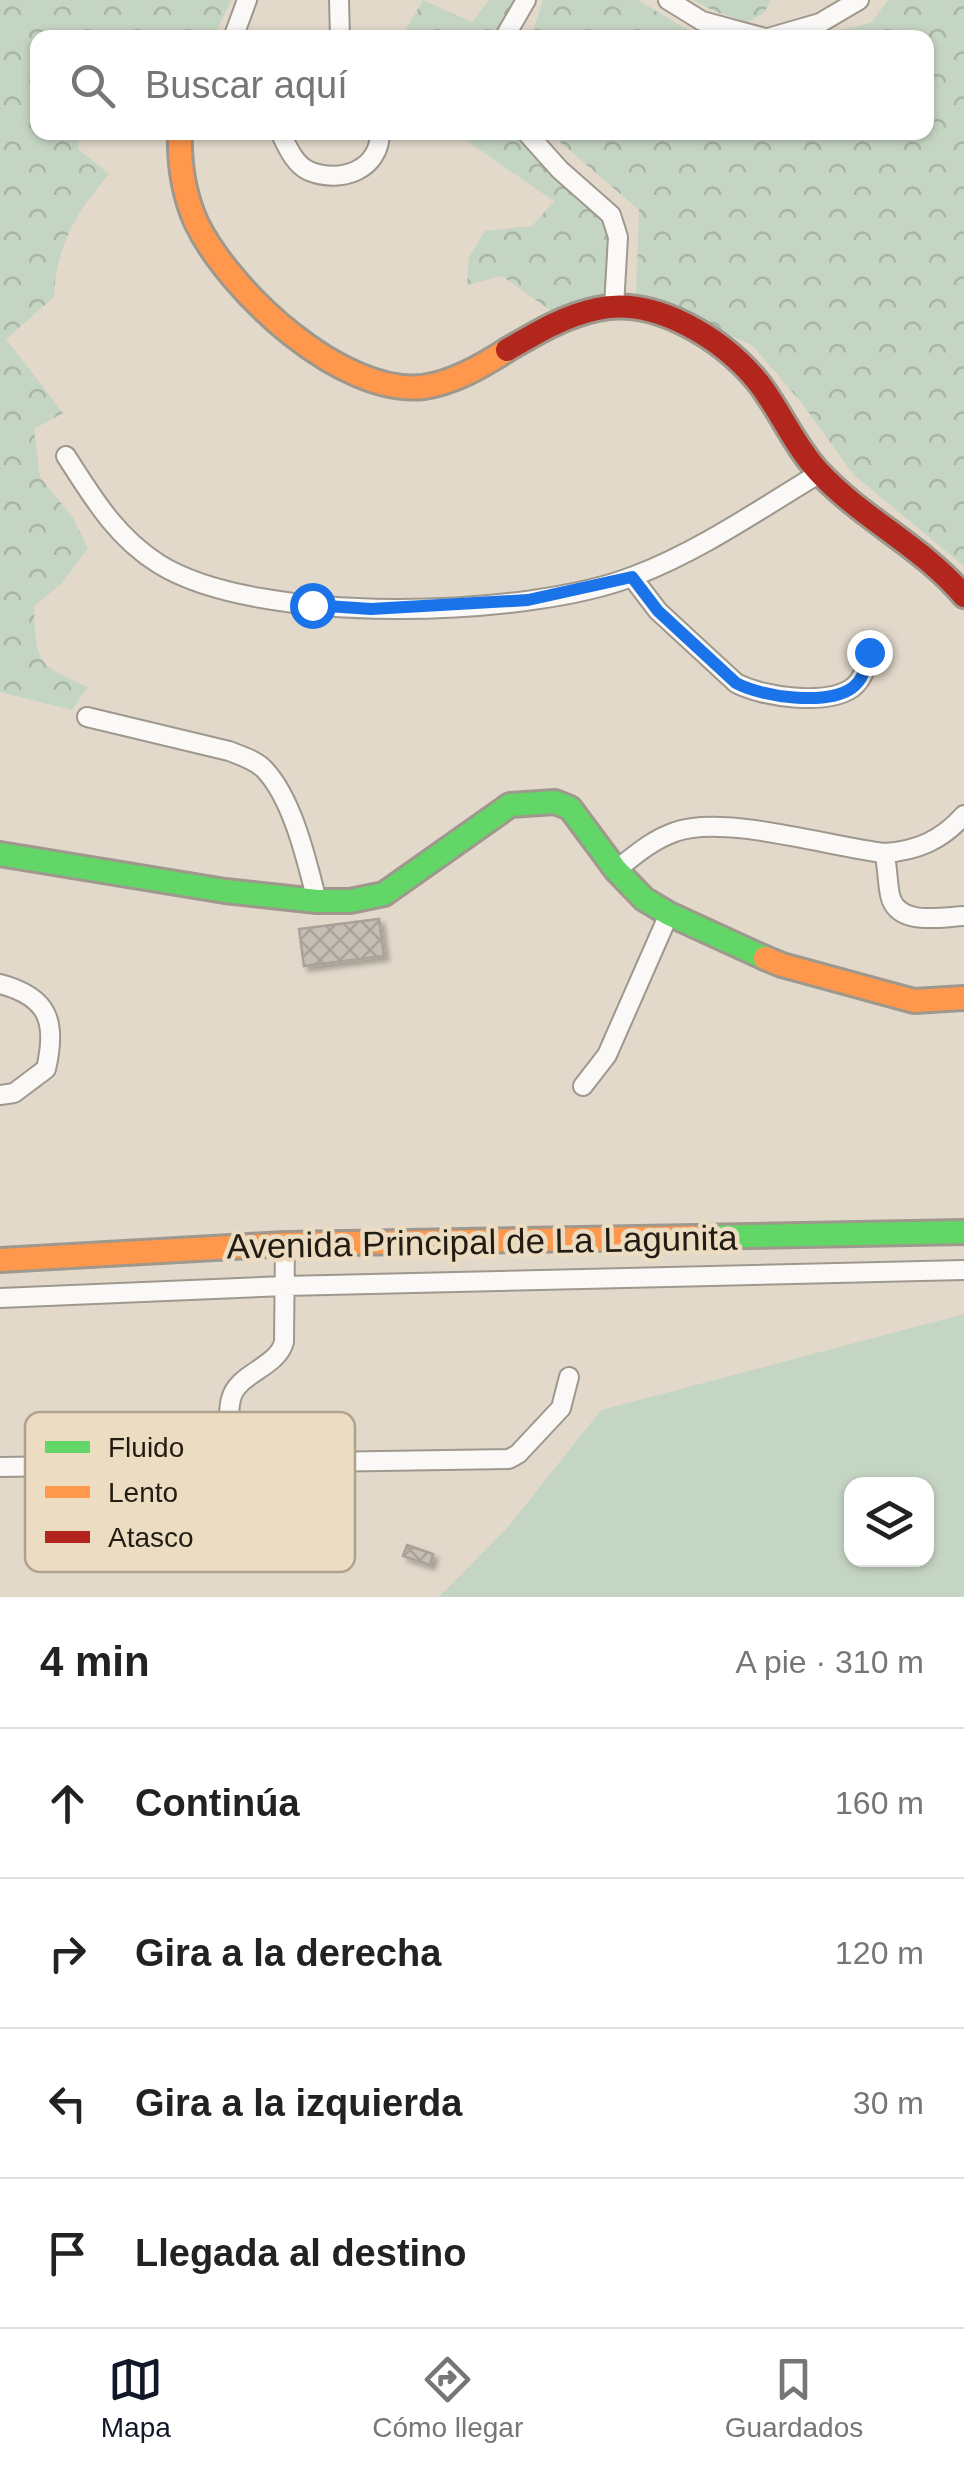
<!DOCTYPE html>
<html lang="es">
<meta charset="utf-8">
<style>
:root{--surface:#fff;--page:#f6f6f6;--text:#222;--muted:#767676;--line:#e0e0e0;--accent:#111827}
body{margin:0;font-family:Arial,sans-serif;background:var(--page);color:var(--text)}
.controls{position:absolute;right:30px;bottom:30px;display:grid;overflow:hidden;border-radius:20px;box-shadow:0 2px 8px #0004}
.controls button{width:90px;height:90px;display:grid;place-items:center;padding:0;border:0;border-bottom:2px solid var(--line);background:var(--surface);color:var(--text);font:50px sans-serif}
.stop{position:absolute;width:30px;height:30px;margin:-22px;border:8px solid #1a73e8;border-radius:50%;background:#fff}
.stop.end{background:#1a73e8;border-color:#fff;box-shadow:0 2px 10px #0008}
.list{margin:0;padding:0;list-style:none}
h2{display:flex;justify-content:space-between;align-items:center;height:130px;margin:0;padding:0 40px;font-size:42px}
h2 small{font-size:32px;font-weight:400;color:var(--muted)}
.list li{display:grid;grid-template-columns:65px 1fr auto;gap:30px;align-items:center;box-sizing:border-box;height:150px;padding:0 40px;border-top:2px solid var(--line)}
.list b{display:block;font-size:38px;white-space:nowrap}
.list em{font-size:32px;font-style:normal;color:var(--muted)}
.icon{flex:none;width:55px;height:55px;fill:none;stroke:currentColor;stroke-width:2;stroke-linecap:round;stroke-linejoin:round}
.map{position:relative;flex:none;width:964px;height:1597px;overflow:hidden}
.search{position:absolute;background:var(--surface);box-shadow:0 2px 8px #0004;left:30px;right:30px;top:30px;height:110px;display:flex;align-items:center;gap:25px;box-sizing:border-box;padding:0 35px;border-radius:20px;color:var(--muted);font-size:38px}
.sheet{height:730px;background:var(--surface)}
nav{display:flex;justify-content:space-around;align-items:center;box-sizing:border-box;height:140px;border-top:2px solid var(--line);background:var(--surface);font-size:28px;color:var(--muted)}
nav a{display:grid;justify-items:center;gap:5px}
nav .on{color:var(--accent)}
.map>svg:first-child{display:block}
.grass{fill:#c5d5c3;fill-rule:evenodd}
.forest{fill:url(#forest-crowns)}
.building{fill:url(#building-cross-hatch);stroke:#aaa298;stroke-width:2.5;filter:url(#shadow)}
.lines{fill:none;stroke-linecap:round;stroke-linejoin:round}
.street-casing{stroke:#9e988d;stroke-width:22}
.fast-casing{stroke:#9e988d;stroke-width:28}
.slow-casing{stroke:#9e988d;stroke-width:28}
.jam-casing{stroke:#9e988d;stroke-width:28}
.street{stroke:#fbf9f7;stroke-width:18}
.fast{stroke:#63d668;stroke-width:22}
.slow{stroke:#ff974d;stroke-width:22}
.jam{stroke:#b3261e;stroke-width:22}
.route{stroke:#1a73e8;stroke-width:12}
.labels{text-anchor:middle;stroke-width:9;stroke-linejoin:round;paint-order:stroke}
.street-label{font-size:35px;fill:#221c13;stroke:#ebdcc2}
.key{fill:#ebdcc2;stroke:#afa28e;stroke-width:2.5}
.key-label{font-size:28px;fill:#221c13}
</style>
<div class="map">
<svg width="964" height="1597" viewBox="0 0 964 1597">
<defs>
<pattern id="forest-crowns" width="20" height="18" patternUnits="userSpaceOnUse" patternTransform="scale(2.5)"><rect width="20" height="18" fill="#c5d5c3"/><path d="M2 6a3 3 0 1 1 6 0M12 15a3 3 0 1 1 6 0" fill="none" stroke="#a9b6a7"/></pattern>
<pattern id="building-cross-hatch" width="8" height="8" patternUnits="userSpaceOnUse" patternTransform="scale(2.5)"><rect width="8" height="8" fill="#c6beb4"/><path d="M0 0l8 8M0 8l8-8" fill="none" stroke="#aaa39a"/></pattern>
<filter id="shadow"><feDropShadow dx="4.5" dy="4.5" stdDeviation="2.5" flood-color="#0004"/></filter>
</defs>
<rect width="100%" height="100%" fill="#e2d9cb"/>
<path class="grass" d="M964 1314V1597H439L508 1527 601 1410ZM852 1484H926V1560H852Z"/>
<path class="forest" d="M0 0H232L213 37 38 38V132L80 133 78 149 109 174C76 213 56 245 54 297L6 339 63 413 34 429 40 477 73 518 88 548 61 584 34 606C36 663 36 664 88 687L72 710 0 692Z
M423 0 472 22 489 0H518L499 37 401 38Z
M543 0H638L699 37H531Z
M693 0H771L764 13 748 22 716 12Z
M888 0H964V566L853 474 801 402 752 345 636 295 639 210 561 143 555 133 926 132V38L809 37 871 23Z
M455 133H515L560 181 614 222 611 309 560 317 502 276 467 285 469 257 485 231 532 226 554 201Z"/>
<path class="building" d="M379 919 384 956 304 966 299 929Z
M407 1545 433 1554 430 1565 403 1556Z"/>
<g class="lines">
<defs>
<path id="street" d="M339 0 340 38
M668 0 702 21 765 38
M233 38 247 0
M504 38 526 0
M768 38 820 23 859 0
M280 132C287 146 294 164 309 171 341 184 380 170 380 132
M526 132 560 170 611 215 618 237 614 306
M66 456C93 498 116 537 159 564 258 626 527 618 634 576 700 551 760 509 820 473
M632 577 658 611 736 683C762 697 826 706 852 688 864 679 866 666 869 652
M87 717 229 751C242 756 255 760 264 769 293 799 307 862 317 901
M884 853C888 867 887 881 890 895 897 927 941 917 964 916
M616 870C635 855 652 840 675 832 723 814 831 847 884 853 917 851 942 840 964 815
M0 984C49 997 57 1022 46 1069L14 1093 0 1095
M583 1086 607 1055 669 914
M0 1298 285 1286 964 1270
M234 1463C233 1444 226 1417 231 1399 237 1373 277 1368 284 1342L285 1244
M0 1467 509 1459 518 1454 561 1408 569 1377"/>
<path id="fast" d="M0 854 225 891 317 901H350L384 894 510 805 555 802 570 808 616 870 644 899 669 914 765 958
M696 1237 964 1232"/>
<path id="slow" d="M180 132C179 164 183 193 196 222 229 291 341 396 423 387 453 383 482 366 507 350
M765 958 782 965 914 1001 964 998
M0 1260 285 1244 696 1237"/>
<path id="jam" d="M507 350C536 333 564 316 597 309 655 296 723 339 758 382 780 410 794 445 818 471 862 519 922 546 964 596"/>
</defs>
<use href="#street" class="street-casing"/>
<use href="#fast" class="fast-casing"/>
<use href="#slow" class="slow-casing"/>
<use href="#jam" class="jam-casing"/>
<use href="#street" class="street"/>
<use href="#fast" class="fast"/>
<use href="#slow" class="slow"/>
<use href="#jam" class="jam"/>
</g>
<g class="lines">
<path class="route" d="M312 605 371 609 528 600 632 577 658 611 736 683C762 697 826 706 852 688 864 679 866 666 869 652"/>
</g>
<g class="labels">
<g class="street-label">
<text transform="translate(482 1242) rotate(-1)" y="12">Avenida Principal de La Lagunita</text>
</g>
</g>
<rect x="25" y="1412" width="330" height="160" rx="15" class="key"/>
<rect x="45" y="1441" width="45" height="12" fill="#63d668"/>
<rect x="45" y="1486" width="45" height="12" fill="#ff974d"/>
<rect x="45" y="1531" width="45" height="12" fill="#b3261e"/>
<g class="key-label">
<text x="108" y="1457">Fluido</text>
<text x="108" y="1502">Lento</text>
<text x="108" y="1547">Atasco</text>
</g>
</svg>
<div class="controls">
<button><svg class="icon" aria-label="layers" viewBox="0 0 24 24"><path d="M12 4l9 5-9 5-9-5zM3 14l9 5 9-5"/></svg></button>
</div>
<div class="stop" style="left:312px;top:605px"></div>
<div class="stop end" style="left:869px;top:652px"></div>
<div class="search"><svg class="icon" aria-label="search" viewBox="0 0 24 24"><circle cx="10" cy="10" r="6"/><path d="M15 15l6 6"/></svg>Buscar aquí</div>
</div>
<section class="sheet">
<h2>4 min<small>A pie · 310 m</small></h2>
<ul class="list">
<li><svg class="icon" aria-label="ahead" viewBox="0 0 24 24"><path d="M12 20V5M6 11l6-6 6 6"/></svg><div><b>Continúa</b></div><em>160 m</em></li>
<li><svg class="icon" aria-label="right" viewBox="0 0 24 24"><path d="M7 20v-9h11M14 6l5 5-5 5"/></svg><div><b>Gira a la derecha</b></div><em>120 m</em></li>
<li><svg class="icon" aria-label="left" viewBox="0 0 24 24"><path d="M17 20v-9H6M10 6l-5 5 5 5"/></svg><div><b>Gira a la izquierda</b></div><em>30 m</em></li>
<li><svg class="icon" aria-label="arrive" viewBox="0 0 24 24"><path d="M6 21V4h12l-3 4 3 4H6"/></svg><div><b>Llegada al destino</b></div></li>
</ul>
</section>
<nav>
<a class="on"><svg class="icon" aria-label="map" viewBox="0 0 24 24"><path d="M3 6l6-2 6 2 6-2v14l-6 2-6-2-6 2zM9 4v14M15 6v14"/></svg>Mapa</a>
<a><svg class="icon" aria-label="directions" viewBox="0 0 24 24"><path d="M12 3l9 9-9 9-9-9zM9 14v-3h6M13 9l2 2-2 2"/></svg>Cómo llegar</a>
<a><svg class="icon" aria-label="saved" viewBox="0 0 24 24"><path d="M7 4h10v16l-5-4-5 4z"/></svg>Guardados</a>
</nav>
